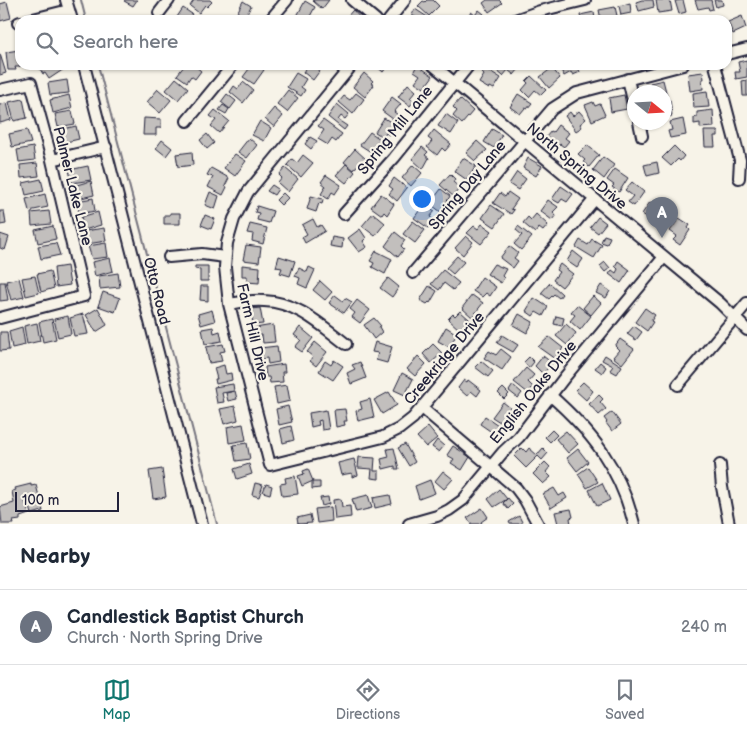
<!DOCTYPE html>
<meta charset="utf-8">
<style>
:root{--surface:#fff;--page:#f6f6f7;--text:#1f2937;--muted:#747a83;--line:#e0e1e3;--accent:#0f766e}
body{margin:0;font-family:"Balsamiq Sans",sans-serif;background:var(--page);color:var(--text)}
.compass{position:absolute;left:627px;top:85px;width:45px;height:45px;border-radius:50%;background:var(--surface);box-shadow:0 1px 4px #0004;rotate:108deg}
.scale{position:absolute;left:15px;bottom:12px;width:104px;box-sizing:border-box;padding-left:5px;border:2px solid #22223b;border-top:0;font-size:14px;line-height:18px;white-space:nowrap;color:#22223b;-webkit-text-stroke:4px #f7f3e8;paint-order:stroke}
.you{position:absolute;left:421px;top:198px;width:18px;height:18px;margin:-12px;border:4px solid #fff;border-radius:50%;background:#1a73e8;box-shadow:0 0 0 8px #1a73e833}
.badge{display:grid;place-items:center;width:32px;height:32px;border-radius:50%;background:var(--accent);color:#fff;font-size:16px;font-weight:700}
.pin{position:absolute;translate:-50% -41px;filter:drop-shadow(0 1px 2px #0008)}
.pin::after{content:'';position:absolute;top:26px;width:18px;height:15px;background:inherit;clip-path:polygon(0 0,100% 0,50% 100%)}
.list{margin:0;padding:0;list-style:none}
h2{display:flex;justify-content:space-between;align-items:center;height:65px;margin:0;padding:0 20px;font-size:21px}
h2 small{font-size:16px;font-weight:400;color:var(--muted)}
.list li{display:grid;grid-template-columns:32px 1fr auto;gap:15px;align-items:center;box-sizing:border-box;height:75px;padding:0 20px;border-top:1px solid var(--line)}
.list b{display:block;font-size:19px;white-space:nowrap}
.list p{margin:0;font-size:16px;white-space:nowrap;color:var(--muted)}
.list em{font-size:16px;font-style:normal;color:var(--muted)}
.icon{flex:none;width:28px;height:28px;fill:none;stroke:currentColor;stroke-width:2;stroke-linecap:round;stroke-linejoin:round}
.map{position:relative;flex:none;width:747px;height:524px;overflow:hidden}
.search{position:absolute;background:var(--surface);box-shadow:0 1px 4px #0004;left:15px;right:15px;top:15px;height:55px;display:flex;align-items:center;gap:12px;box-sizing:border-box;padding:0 18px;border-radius:15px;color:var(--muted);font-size:19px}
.sheet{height:140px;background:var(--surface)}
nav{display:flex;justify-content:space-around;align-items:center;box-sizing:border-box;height:70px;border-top:1px solid var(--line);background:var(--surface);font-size:14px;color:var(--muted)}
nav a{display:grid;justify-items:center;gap:2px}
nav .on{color:var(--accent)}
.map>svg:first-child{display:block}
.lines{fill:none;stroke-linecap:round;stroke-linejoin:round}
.stream{stroke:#76747f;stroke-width:2}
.building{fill:#c2bfbd;stroke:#22223b}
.minor-casing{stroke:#22223b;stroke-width:14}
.minor{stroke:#f7f3e8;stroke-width:10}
.labels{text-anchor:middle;stroke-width:4.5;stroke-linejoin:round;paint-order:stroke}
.street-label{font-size:15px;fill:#22223b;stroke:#f7f3e8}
</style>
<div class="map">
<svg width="747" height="524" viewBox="0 0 747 524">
<rect width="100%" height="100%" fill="#f7f3e8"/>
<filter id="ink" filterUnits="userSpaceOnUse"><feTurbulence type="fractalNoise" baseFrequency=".02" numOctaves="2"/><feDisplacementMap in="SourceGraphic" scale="10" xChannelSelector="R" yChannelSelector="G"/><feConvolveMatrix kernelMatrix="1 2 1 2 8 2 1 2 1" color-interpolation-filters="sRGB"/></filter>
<g filter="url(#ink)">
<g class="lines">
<path class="stream" d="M81 0 86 20
M98 65 217 524"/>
</g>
<path class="building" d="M125 0H137L133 6 124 1Z
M194 0H210L212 2 207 7 205 5 199 13 190 6Z
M314 0H329L322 9 313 1Z
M427 0H433L439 6 429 16 418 6 423 1 425 2Z
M487 0H499L502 3 489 12 483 3Z
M642 0H653L654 7 639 11 636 2Z
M656 0H670L672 11 658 13Z
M683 0 686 12 679 14 675 1Z
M695 0H711L713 9 709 10 708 7 698 9Z
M714 0H722L723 5 716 7Z
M243 1 251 6 244 20 236 15Z
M305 1 315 7 308 20H305L297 16Z
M7 2 11 18 0 21V4Z
M630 3 631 13 621 15 619 6Z
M615 7 618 20H601L599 10Z
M183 8 192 14 190 17 193 19 192 20H175Z
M415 9 432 20H420L412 15Z
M353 10 362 20H344Z
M479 10 484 14 480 20H466L471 12 475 15Z
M594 12 595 20H581L580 15Z
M742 16 746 28 733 34 728 22Z
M19 50 20 67H15L16 70H8L6 52Z
M0 54 6 73 0 75Z
M747 60V77L736 79 735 72H740L738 62Z
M45 65H61L64 69 49 79 45 73 43 74 40 69Z
M185 65H194L201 71 195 79 191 76 187 82 177 75Z
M252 65H258L264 70 254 84 243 77Z
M308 65H324L313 80 303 72Z
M375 65H385L387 67 383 72Z
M417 65 433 76 424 88 415 82 420 75 414 71Z
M490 65H515L519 69 514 75 508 70 503 76Z
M561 65H577L580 72 573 75 571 72 564 76 559 66Z
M485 68 501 78 494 89 490 87 489 89 479 83 484 75 482 73Z
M552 68 560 78 549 88 540 77Z
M703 72 704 79H702L703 89 690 91 688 74Z
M296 73 306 79 301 87 305 90 301 96 287 87Z
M364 73 373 81 371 83 374 85 365 97 353 87Z
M531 76 546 90 541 95 535 90 529 97 522 90 528 83 526 81Z
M176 78 188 88 178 100 166 90Z
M67 80 69 93 50 95 48 83Z
M663 80 667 96 664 97V92H651L650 83Z
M747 80V96H743L742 81Z
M243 82 253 90 243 103 230 92 234 86 238 89Z
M408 84 416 91 410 98 414 101 410 106 398 97Z
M158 89 171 100 160 113 147 102Z
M288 90 298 98 287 112 277 104Z
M707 91 709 107 694 108 693 93Z
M356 93 364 99 353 114 339 102 344 96 350 100Z
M227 94 236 101 230 109 221 102Z
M518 94 532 103 527 109 525 108 520 114 510 107Z
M69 95 72 108 53 113 50 100Z
M624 95 627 109 611 112 609 98Z
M392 97 401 104 394 112 401 117 397 122 382 111Z
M23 99 27 118 14 121 9 102Z
M460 99 473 111 462 124 453 116 457 111 453 107Z
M670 100 672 116 664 117V101Z
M593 102 595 106 600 104 605 115 592 121 585 105Z
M7 103 11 120 0 123V104Z
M337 104 349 114 345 119 341 116 338 120 347 126 344 130 328 117Z
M223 105 229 109 226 114 219 110Z
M274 108 283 116 274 127 265 119Z
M215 110 229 121 219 133 211 126 216 120 210 116Z
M713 110 714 127 700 128V123L694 124V118L697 117V112Z
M72 111 75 124 58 127 55 114Z
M579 111 586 119 580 124 582 127 576 131 565 116 570 112 573 116Z
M446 114 458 123 451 134 438 126Z
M144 118 161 119V128H156V135H143Z
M384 118 394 124 389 135 386 133 383 137 375 132Z
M683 119 686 135 670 138 668 131 672 130 670 122Z
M323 120 342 134 336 142 332 139 328 145 318 139 324 130 318 126Z
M260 121 271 128 264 141 252 135Z
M558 125 569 133 565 138 569 141 564 147 560 144 559 146 546 137 551 131 553 132Z
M76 126 79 139 62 143 59 130Z
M492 129 502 135 494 148 484 142Z
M27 130 31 143 12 147 9 134Z
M434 130 451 144 445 151 442 148 437 155 427 147 432 141 428 138Z
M704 131H718V136H714L715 147H705Z
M370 132 380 139 371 152 360 145Z
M207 134 214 143 207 149 200 140Z
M310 137 317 141 311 149 305 144Z
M249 138 257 145 247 158 238 152Z
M162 140 172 148 166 156 156 148Z
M477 141 487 150 475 161 466 153Z
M587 145 599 155 589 167 583 162 585 160 578 154Z
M674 146 684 156 680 161 678 159 671 166 662 158Z
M33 147 35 160 19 162 17 150Z
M422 147 428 152 425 155 429 158 423 169 412 159Z
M355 149 367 160 364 164 360 161 354 170 344 162Z
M192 152 193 165 178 167 176 154Z
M235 154 246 161 235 176 224 168Z
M303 155 313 163 301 177 287 165 292 159 297 163Z
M603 157 614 165 604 179 593 170Z
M463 158 476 166 467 180 454 171Z
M528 158 542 166 536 176 523 168Z
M657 162 659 173 647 176 644 165Z
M37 163 39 176 21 178 20 165Z
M346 164 355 172 346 183 336 175Z
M413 165 422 173 411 186 402 178Z
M88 166 91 180 72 183 69 170Z
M211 168 229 178 225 186 227 187 223 195 208 187 213 177 207 175Z
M285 168 298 179 288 192 278 183 282 178 279 175Z
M615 169 628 178 619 192 612 187 614 185 607 180Z
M517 172 526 179 518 190 509 184Z
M450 174 455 179 453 182 460 188 453 196 440 185Z
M326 175 341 185 335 194 332 192 328 199 321 194 326 186 321 182Z
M394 178 407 188 397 201 389 194 393 189 389 186Z
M41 179 44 191 26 195 23 183Z
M91 181 94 195 77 199 73 186Z
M632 182 644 192 634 206 628 202 633 196 625 190Z
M272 185 278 189 274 195 267 191Z
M561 186 573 194 567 202 562 199 559 203 552 199Z
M441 189 450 196 441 212 425 200 430 193 435 197Z
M210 192 219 196 215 209 205 205Z
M508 192 518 199 511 209 514 210 511 214 493 203 500 193 505 197Z
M283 193 288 198 281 205 276 200Z
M45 194 48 207 29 211 26 199Z
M381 194 394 204 387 215 384 212 382 215 371 207Z
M311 196 323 199 322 204 319 203 316 212 307 209Z
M93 198 95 211 79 214 77 201Z
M548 200 558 207 553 212 556 215 552 220 540 211Z
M650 202 657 206 650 219 642 214Z
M424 204 435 211 430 217 434 220 428 228 414 218Z
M491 205 504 214 495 227 482 218Z
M257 206 273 211 269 223 257 220 259 213 255 212Z
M662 209 667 214 669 211 676 216 664 231 653 220Z
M0 211H4L6 224 0 225Z
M49 211 51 224 32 226 31 213Z
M98 212 101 225 84 230 81 217Z
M170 213H180V224H164V215H170Z
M373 213 385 223 375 236 362 226Z
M536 214 548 225 543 231 539 228 535 233 523 223 528 217 531 220Z
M205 215 215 219 211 229 201 225Z
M598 217 606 223 598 233 590 227Z
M679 218 690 225 688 228 690 230 680 245 673 240 677 236 670 231Z
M313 219 317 227 321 225 325 231 305 243 302 237 307 234 302 225Z
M413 221 425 230 415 243 403 234Z
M250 224 267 228 263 244 252 241 253 234 247 233Z
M482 224 492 231 481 244 467 233 474 226 478 229Z
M53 226 56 239 38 243 35 230Z
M518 226 532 237 521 250 514 244 522 235 516 230Z
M104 228 106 241 87 244 85 231Z
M360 229 366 238 363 241 367 247 359 252 348 238Z
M395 232 405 240 401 246 404 249 398 257 385 246Z
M0 234 9 237 5 250 0 248Z
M604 235 610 237 607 244 601 242Z
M466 236 473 242 463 255 455 248Z
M332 237 343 239 342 248 330 246Z
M592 239 602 245 594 258 576 247 580 240 588 245Z
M56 243 60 255 41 259 38 246Z
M106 243 108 257 92 259 88 246Z
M246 245 261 247 259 262 243 260Z
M509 246 518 253 514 258 518 261 513 268 500 258Z
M376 251 392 259 385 274 372 267 374 263 370 261Z
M573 251 583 259 577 268 567 261Z
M279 256 295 261 290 276 280 273 282 268 276 267Z
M457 256 464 262 453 274 446 268Z
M110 258 113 271 95 276 92 262Z
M618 261 630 270 621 283 609 274 612 270 616 273 618 269 615 266Z
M605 262 610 268 605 272 600 266Z
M494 264 506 269 502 276 504 278 501 283 487 274Z
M560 264 573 274 562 287 553 280 559 272 556 270Z
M242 265 260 267 259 283 247 282V276H242Z
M67 266 70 285 56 287 54 268Z
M195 266H208V281H200V270L195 269Z
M309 267 315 270 307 288 298 284 300 278 295 276 299 268 307 272Z
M443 270 459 283 453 290 444 283 439 290 431 284Z
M50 271 54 288 41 292 37 274Z
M118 273 120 287 100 289 99 276Z
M35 276 39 293 26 296 22 278Z
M482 277 496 287 490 296 486 293 482 297 473 291Z
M19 278 24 297 11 300 6 281Z
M388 278 399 287 392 297 380 288Z
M320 281 332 292 325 300 313 290Z
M0 282H5L8 300 0 301Z
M550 283 562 294 559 298 554 294 549 299 541 293Z
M601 285 610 291 606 298 596 293Z
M201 286H208V301L200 300Z
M429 286 437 291 430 303 429 302 427 304 420 300Z
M103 292 120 298 115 312 98 306Z
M335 295 343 301 345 298 352 302 344 313 329 303Z
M472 295 483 303 472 317 462 308Z
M593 296 601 303 591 315 583 308Z
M534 298 548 307 543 316 536 312 533 316 526 311Z
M357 300 370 310 360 323 352 317 355 313 350 309Z
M577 305 591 316 580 330 570 321 575 315 571 312Z
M98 308 107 325 96 332 86 315Z
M260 308 263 324 253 325 251 309Z
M645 308 655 315 651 321 653 322 647 331 635 322Z
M212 310 215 321 201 325 198 314Z
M460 311 470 320 461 331 448 319 453 314 455 316Z
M83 314 88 334 74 336 70 318Z
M519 314 533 322 527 333 513 325Z
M68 316 71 334 58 337 54 319Z
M556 316 564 318 562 326 554 324Z
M374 318 381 326 379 327 382 332 374 339 364 325Z
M52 319 56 339 43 342 39 322Z
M37 323 40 341 27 344 24 326Z
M566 324 576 333 567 345 556 336Z
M273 325 275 342 263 343 262 335H256L255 328Z
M634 326 642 332 636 340 627 334Z
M22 327 25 345 12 348 9 331Z
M213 327 214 333 220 331 222 341 205 344 202 329Z
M300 327 313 338 302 352 295 347 301 340 294 335Z
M446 327 457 334 449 347 438 341Z
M0 332H7L9 350 0 351Z
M502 335 518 345 513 352 497 343Z
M549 337 563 348 555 359 538 347Z
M620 339 634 349 622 364 613 357 619 350 615 346Z
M315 342 327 352 316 366 310 361 313 357 307 352Z
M375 342 392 347 387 363 376 360 378 353 372 352Z
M223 344 225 351 220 352 222 361 209 363 206 347Z
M433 344 442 353 431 363 423 354Z
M277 346 279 362 268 364 267 358 261 359 260 348Z
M501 349 511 357 502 370 484 358 489 351 496 355Z
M605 355 622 366 617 374 610 370 613 366 602 360Z
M418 356 426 364 415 376 407 369Z
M543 356 552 363 543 374 535 366Z
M529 357 534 362 529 368 524 362Z
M334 360 343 366 333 380 319 371 325 361 331 365Z
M481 361 493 371 488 377 475 367Z
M360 362 366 378 351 384 347 373 355 369 352 365Z
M600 362 606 367 602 373 595 368Z
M284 364 285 372H282L283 382 270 383 269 377H266L265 367Z
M224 365 226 374 231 373 232 380 216 384 215 379H217L214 368Z
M526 368 534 375 528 382 533 387 528 393 514 382Z
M402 373 413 379 405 395 394 390Z
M464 380 467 382 468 380 481 390 477 396 471 391 467 396 458 388Z
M583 382 593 391 586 400 575 390Z
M233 384 234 391 222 393 224 402 217 403 214 387Z
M287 385 290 401 277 404 274 387Z
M513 385 522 393 518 398 509 391Z
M503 388 509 394 504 399 498 393Z
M235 391 237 399 228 401 226 393Z
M389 392 397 405 382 414 374 400Z
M599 395 603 399 600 402 606 409 599 415 589 404Z
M370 399 374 417 358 421 356 411 362 409 360 402Z
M503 402 513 410 503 424 492 417Z
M235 406 238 420 224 424 220 409Z
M288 406 292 422 279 425 276 409Z
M345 409 347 421H344L345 425 336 427 334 410Z
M326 410 329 429 322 430 321 420 318 421 319 425 311 427 309 413Z
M612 412 621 424 612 431 606 423 607 422 604 418Z
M485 416 498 425 493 433 480 424Z
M243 424 246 440 229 443 227 427Z
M291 426 294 440 283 443 280 429Z
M428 427 437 438 426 447 417 437Z
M552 430 557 435 550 442 545 437Z
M566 431 578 444 568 453 556 439Z
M437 440 444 446 439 452 432 447Z
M247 443 250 459 236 461 233 445Z
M405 444 415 462 409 466 398 448Z
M453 446 470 457 462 470 451 463 454 459 447 455Z
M394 448 399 469H395V466L383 469 381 459 389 457 387 449Z
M522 448 526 452 529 448 537 455 543 448 548 453 542 460 538 456 526 468 514 456Z
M578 449 588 462 577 471 567 458Z
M359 457 375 458 374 471H379V479L371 478 372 469 358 468Z
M354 459 358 475 352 477V473L341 475 338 463Z
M545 462 550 467 546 472 551 477 543 484 533 474Z
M249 464 252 474 237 479 234 469Z
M588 467 598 482 587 488 578 474Z
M162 469 166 497 153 499 149 471Z
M308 469 313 481 302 486 298 476 304 474 303 471Z
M443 471 453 479 444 489 435 481Z
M295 476 298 494 282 496 280 484 286 483 285 478Z
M430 480 435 493 419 499 415 486Z
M312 482H320V488L312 489Z
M255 483 263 485 259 497 252 495Z
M602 483 610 500 597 506 589 490Z
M31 484V486L36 485 43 511 32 514 28 501 25 502 29 514 20 517V520L13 521 14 524H2L0 507 14 503 12 491 16 490 15 488Z
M266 484 272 486 270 494 263 492Z
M554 488 559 496 564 493 567 498 551 508 543 494Z
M499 489 507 499 494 507 488 499Z
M368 495 372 508 356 512 352 499Z
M390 495 392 504 375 508 373 498Z
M328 497 329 504 322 506 320 498Z
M508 498 513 504 508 509 503 503Z
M341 499 342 507 350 506 351 517 335 519 333 500Z
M331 507 332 521 317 523 315 509Z
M482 508 488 517 481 522 482 524H472L467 518Z
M571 509 573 517 570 518 571 524H558L555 512Z
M310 515 312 523 298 524 297 518Z
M519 516 523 524H510L509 522Z"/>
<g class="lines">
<defs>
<path id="minor" d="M66 0 72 20
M352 0 376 20
M159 13 169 0
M29 20 69 10
M270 20 287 0
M389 20 405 0
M515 20 540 11 585 0
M18 23 20 22
M727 54 747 49
M84 65 202 524
M352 65 248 192 234 219 227 243 225 267 229 304 270 465 383 437 399 429 413 418 594 200
M433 65 720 303 747 330
M715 65 740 160 739 178
M628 79 634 105
M0 90 31 83 52 160 84 296 0 318
M187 121 233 65
M639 122 642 136
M52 160 106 147
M344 214 394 158 469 65
M169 257 202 254 225 257
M413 273 552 109 577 93 683 65
M229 304C241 302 252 300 264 301 297 302 321 325 346 344
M678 385 747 303
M550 395C592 432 620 468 634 524
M422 408 516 488 525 500 538 524
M720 465 722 487 729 524
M409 524 437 516 449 510 463 500 503 452 519 437 564 378 664 257"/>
</defs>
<use href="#minor" class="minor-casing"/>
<use href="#minor" class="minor"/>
</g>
</g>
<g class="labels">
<g class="street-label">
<text transform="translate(395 130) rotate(-51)" y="5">Spring Mill Lane</text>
<text transform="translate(577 166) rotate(40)" y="5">North Spring Drive</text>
<text transform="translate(467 185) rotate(-50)" y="5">Spring Day Lane</text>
<text transform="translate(73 186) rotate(76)" y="5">Palmer Lake Lane</text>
<text transform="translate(157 291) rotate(76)" y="5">Otto Road</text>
<text transform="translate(253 332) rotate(77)" y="5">Farm Hill Drive</text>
<text transform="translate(444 358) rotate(-50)" y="5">Creekridge Drive</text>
<text transform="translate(533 392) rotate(-51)" y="5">English Oaks Drive</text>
</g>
</g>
</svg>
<svg class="compass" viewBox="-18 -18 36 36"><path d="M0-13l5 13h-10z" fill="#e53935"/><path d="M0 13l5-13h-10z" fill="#747a83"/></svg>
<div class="scale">100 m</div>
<div class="you"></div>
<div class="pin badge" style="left:662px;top:238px;background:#6b7280">A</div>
<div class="search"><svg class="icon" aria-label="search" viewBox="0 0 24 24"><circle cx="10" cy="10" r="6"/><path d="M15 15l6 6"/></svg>Search here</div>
</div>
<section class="sheet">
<h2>Nearby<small></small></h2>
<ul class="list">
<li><span class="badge" style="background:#6b7280">A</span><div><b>Candlestick Baptist Church</b><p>Church · North Spring Drive</p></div><em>240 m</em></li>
</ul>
</section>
<nav>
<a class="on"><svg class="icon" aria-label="map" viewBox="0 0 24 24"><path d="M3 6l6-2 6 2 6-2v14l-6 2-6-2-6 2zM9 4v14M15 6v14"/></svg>Map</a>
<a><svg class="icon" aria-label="directions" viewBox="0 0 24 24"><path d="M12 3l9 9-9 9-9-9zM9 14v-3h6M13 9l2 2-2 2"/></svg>Directions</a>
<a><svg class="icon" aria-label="saved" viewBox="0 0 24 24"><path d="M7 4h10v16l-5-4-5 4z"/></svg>Saved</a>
</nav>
